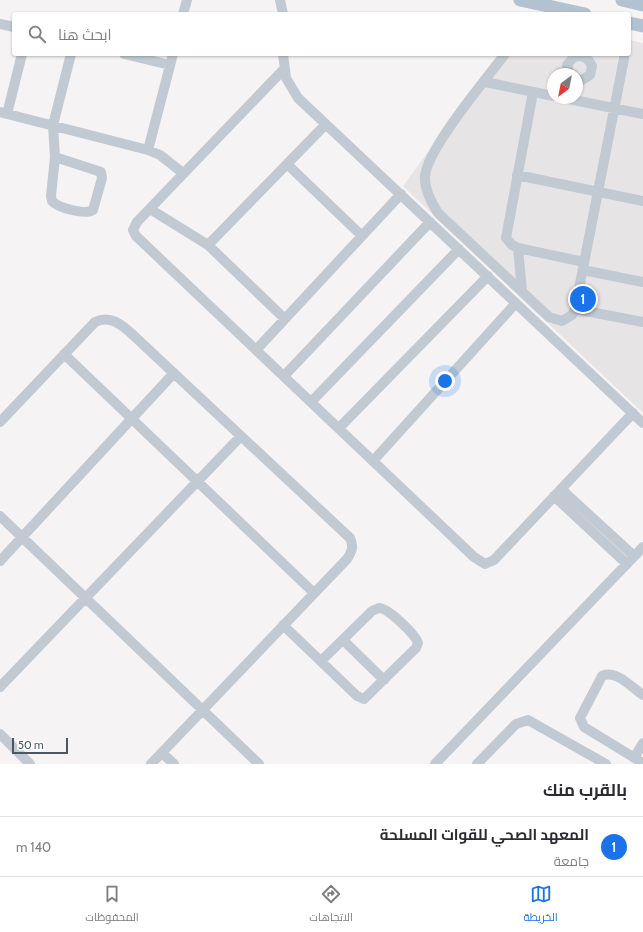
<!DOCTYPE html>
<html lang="ar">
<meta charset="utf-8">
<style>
:root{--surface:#fff;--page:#f2f2f3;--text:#2b2b33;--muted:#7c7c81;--line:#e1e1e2;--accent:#1a73e8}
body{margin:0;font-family:Cabin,Cairo,sans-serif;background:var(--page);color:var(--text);direction:rtl}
.compass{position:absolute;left:547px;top:68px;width:36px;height:36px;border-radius:50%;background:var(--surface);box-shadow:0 1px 3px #0004;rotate:212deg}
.scale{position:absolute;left:12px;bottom:10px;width:56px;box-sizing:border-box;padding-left:4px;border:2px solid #4a5661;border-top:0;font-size:11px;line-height:14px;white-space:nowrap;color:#4a5661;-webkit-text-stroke:3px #fff;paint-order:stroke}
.you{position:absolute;left:445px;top:381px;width:14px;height:14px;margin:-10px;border:3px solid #fff;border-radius:50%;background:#1a73e8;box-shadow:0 0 0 6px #1a73e833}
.badge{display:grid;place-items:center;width:26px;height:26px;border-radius:50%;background:var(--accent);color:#fff;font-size:13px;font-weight:700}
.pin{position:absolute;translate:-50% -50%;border:2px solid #fff;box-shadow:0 1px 4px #0006}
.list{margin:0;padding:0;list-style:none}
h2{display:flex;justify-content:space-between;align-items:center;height:52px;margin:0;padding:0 16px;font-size:17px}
h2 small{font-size:13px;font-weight:400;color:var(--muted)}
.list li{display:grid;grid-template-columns:26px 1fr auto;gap:12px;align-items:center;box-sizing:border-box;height:60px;padding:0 16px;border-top:1px solid var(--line)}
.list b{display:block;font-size:15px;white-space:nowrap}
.list p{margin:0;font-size:13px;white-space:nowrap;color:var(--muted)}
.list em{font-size:13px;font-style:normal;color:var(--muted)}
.icon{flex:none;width:22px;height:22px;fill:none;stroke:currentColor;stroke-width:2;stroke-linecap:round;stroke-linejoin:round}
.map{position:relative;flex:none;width:643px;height:764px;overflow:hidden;direction:ltr}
.search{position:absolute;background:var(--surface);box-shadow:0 1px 3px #0004;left:12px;right:12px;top:12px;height:44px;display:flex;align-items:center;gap:10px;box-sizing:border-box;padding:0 14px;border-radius:4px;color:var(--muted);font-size:15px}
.sheet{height:112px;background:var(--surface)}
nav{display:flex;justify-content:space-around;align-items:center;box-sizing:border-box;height:56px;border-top:1px solid var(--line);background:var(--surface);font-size:11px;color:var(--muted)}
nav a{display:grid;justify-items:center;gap:2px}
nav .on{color:var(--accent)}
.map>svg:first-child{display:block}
.education{fill:#e6e4e5;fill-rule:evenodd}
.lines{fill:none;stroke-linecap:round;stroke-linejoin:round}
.minor{stroke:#c1cad2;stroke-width:10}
.major{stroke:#b3c2d1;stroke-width:13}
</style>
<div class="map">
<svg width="643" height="764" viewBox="0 0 643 764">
<rect width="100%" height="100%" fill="#f5f3f3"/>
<path class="education" d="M629 40 643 43V413L403 186 500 54H629ZM553 74H577V98H553Z"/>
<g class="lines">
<path class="minor" d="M280 0 283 14
M183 14 187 0
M0 24 14 27
M124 54 170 65
M283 54 286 78 298 98 643 423
M505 54C487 78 427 149 425 176 424 189 431 202 438 213L549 317 562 321 572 315 575 309 624 59V54
M284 69 137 222 133 230 136 236 474 557 485 564 494 560 633 413
M569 74 567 65 573 58C582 54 588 57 592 66L590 75 582 80H577
M485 82 553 96
M533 92 506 238 512 245 518 248 584 262
M564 98 643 114
M0 112 148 150 160 155 183 173
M7 114 22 54
M148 150 173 54
M55 157 101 172 102 178 93 210C85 215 58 208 52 201L51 196 55 157 53 125 71 54
M287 164 362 236
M517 175 643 201
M150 209 208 245 285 319
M208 245 326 124
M518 248 522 291
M583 270 643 282
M575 309 643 322
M256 350 401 194
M64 354 314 593
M284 376 430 222
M311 402 459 249
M0 422 95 322C110 315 121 324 132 334L350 538C354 547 352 551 347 559L151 764
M339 428 488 276
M373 461 516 303
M561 489 634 556
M554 496 627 564
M0 516 259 764
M0 561 174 373
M283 625 357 696 364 699 416 648 418 643C415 634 388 608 379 608L372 611 321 661
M343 640 384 680
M0 687 241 436
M643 695C632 688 616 669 602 676L580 718 584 727 643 763
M0 734 30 764
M162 753 174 764
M634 758 643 743
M435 764 643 547
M477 764 516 724 528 720 606 764"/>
<path class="major" d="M520 0 585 14
M622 0 643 5
M629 23 643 26"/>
</g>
</svg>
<svg class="compass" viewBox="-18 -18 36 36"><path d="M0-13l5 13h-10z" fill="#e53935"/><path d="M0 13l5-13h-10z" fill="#7c7c81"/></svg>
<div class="scale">50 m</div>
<div class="you"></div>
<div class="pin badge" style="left:583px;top:299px">1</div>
<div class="search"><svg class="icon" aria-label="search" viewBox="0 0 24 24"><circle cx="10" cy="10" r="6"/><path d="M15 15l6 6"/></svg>ابحث هنا</div>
</div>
<section class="sheet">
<h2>بالقرب منك<small></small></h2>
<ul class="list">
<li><span class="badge">1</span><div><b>المعهد الصحي للقوات المسلحة</b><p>جامعة</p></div><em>140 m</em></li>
</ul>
</section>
<nav>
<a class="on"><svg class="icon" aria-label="map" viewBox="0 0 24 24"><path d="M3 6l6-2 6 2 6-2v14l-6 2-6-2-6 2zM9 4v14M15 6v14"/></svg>الخريطة</a>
<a><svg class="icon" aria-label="directions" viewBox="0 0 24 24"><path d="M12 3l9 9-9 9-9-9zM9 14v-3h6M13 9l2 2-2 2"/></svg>الاتجاهات</a>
<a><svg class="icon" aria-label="saved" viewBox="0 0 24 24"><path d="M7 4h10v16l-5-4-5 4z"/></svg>المحفوظات</a>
</nav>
